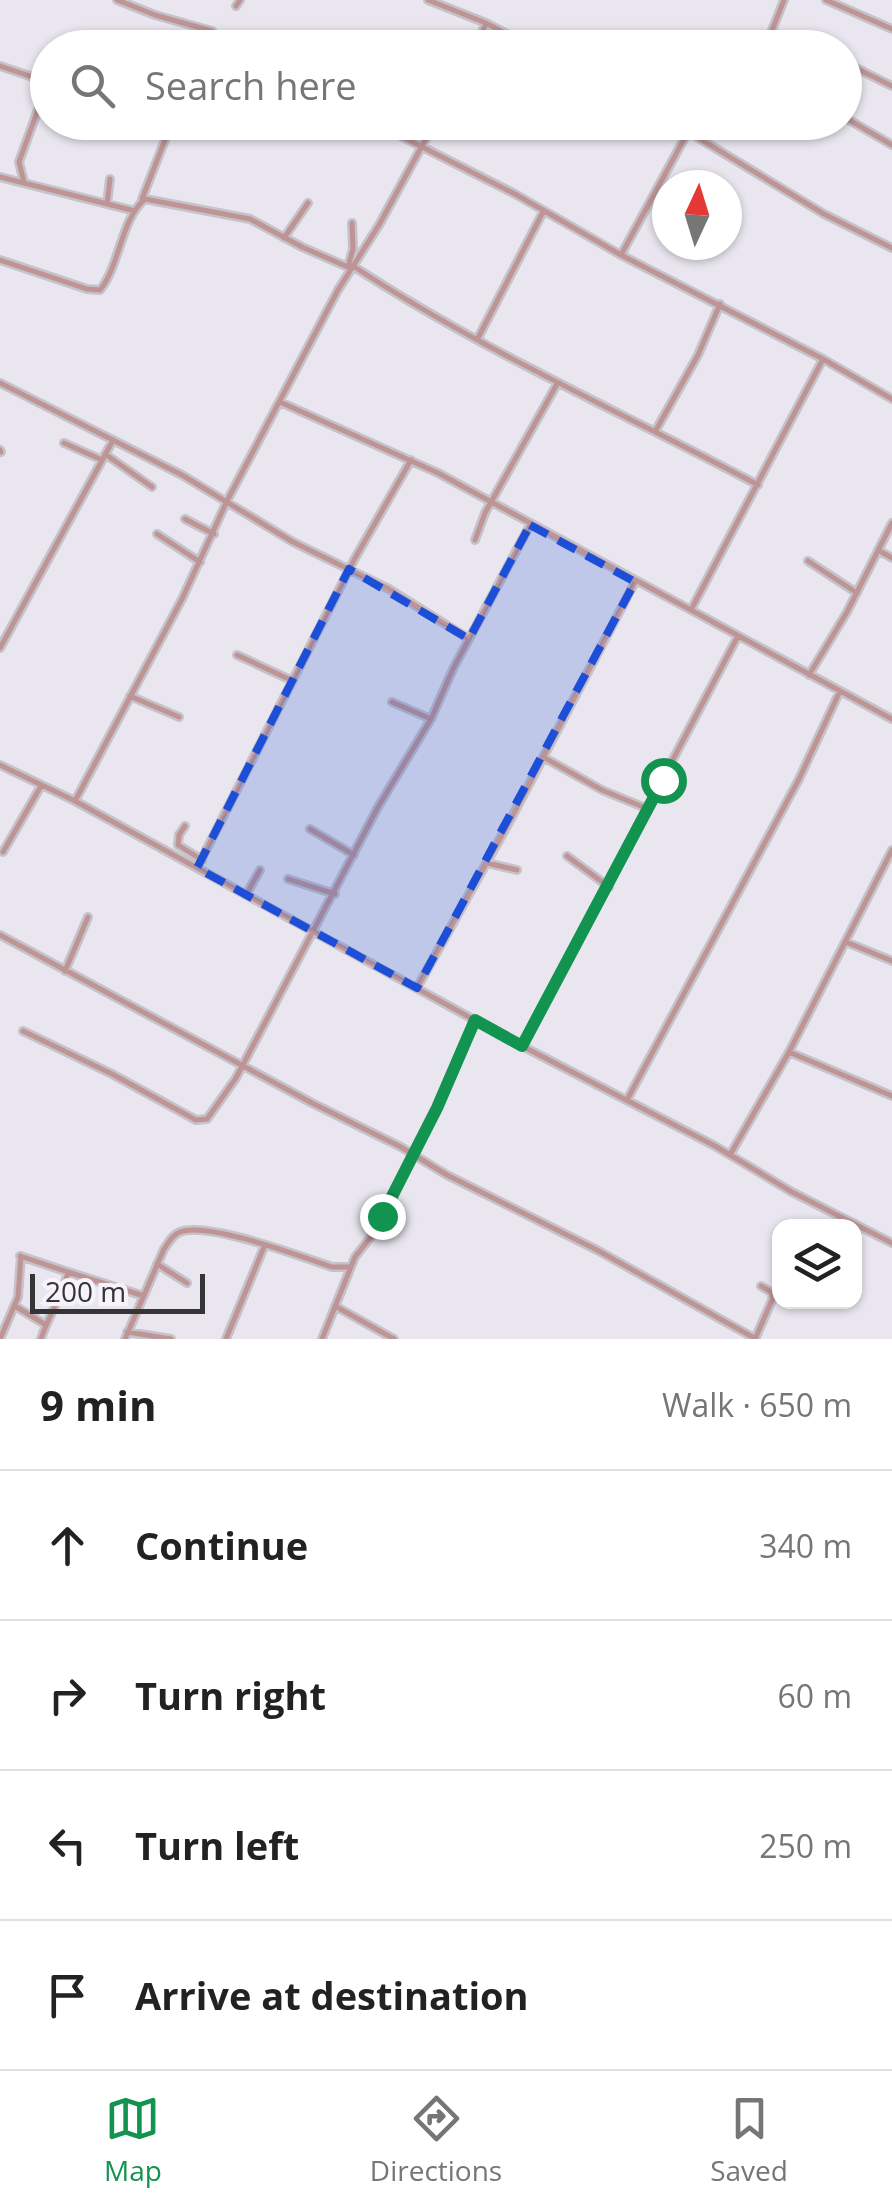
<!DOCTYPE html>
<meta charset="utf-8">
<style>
:root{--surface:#fff;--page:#f6f6f6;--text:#222;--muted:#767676;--line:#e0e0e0;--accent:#139350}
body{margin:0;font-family:"Open Sans",sans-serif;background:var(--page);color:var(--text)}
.controls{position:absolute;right:30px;bottom:30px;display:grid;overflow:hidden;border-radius:20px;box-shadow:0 2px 8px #0004}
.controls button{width:90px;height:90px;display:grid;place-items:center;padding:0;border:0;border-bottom:2px solid var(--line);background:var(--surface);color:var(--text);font:50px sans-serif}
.compass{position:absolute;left:652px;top:170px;width:90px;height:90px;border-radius:50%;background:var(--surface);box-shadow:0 2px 8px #0004;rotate:4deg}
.scale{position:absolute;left:30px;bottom:25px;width:175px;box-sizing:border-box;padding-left:10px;border:5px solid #353437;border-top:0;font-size:28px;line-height:35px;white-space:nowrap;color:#353437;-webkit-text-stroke:8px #f6f3fc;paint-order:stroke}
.stop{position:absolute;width:30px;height:30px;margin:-22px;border:8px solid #139350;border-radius:50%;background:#fff}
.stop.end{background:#139350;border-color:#fff;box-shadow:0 2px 10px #0008}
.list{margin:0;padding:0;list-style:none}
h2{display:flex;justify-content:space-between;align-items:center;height:130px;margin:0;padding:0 40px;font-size:42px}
h2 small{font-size:32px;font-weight:400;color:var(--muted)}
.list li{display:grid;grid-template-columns:65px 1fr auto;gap:30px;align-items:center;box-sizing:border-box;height:150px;padding:0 40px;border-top:2px solid var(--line)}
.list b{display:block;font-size:38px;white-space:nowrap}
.list em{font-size:32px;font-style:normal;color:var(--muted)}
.icon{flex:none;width:55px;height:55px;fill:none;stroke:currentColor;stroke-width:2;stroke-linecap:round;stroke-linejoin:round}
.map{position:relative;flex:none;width:892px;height:1339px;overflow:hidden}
.search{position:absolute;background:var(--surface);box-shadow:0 2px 8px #0004;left:30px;right:30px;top:30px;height:110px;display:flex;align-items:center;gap:25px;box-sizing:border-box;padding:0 35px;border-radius:55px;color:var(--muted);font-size:38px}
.sheet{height:730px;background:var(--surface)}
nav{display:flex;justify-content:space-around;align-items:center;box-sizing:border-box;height:140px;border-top:2px solid var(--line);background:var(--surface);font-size:28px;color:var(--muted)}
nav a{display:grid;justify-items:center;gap:5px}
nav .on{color:var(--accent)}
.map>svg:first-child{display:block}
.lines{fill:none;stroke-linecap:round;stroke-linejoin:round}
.minor-casing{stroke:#c5c2ca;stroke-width:10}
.minor{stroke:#bf9495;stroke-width:5}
.route{stroke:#139350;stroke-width:12}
.marked{fill:#1d4ed8;fill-opacity:0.2;stroke:#1d4ed8;stroke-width:8;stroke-dasharray:20 12;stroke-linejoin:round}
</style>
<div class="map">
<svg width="892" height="1339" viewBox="0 0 892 1339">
<rect width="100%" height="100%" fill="#e9e6ef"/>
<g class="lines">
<defs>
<path id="minor" d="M117 0 155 15 212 31 209 48
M428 0 486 23 533 48
M826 0 892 29
M236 6 240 0
M474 48 486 24
M765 48 784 0
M844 62 892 86
M0 66 48 82
M844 117 892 145
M373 122 515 194 621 255 823 359 892 399
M672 122 824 214 892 248
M0 177 135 211
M24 182 19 162 48 82
M142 199 172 122
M107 204 110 179
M284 238 308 203
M621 255 689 130
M0 260 87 289 100 290C120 265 121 219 145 199L250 219 302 247 350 268
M353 266C481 350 623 413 758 485
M348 267 353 249 352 223
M478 338 543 212
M0 383 182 475 293 542 389 589 469 639
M280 402 438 473 892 719
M656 430 698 355 720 304
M64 443 102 460
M0 450 1 452
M105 454 152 487
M185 519 214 534
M157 534 200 562
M475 540 485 513 557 384
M878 550 892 558
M808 561 857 593
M692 608 823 359
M0 648 112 442
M237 655 293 681
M809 675 847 612 892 523
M130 696 179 717
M392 702 431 719
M543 757 602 790 648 809
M0 765 75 801 522 1046 715 1146 792 1192 892 1243
M75 801 182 599 227 501 338 290 379 225 435 122
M185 826 179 835 178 845 202 860
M310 829 354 855
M3 852 41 786
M567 856 609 887
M487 863 517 870
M197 868 354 560 411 460
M288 879 335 894
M246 895 260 870
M0 935 312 1103 401 1147 447 1175 597 1250 756 1339
M846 942 892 961
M65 971 88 917
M417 988 512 817 635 582
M23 1031 112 1074 196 1120 207 1119 236 1078 378 807 431 719 453 669 530 525
M523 1044 738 636
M789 1052 892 1096
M627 1100 799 779 840 691
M730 1155 789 1052 892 850
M20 1256 68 1272C63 1295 48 1316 41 1339
M157 1264 187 1283
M68 1272 141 1295
M15 1306 46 1325
M335 1306 394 1339
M127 1332 171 1339
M0 1339 18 1297 21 1256
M125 1339 164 1249C169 1242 172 1235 180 1232 207 1221 302 1257 332 1267H351
M226 1339 264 1247
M322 1339 355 1257 377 1229 437 1108 475 1020
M755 1339 773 1298 771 1292 761 1286"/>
</defs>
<use href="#minor" class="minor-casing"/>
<use href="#minor" class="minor"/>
</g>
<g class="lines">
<path class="route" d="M382 1216 437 1108 475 1020 522 1046 663 780"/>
</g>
<path class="marked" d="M530 525 635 582 417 988 197 868 349 569 469 639Z"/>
</svg>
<div class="controls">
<button><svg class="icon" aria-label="layers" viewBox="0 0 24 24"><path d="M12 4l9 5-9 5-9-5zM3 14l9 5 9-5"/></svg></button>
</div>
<svg class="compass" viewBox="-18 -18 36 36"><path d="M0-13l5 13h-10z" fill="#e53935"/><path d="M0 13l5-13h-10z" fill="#767676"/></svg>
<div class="scale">200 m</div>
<div class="stop" style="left:663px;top:780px"></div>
<div class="stop end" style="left:382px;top:1216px"></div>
<div class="search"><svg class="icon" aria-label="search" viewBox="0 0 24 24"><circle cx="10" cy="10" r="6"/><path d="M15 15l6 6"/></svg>Search here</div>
</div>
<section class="sheet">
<h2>9 min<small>Walk · 650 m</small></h2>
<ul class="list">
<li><svg class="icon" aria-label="ahead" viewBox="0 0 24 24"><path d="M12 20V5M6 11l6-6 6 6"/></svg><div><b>Continue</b></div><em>340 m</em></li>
<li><svg class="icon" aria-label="right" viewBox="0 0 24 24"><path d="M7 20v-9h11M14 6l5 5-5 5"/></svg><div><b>Turn right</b></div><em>60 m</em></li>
<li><svg class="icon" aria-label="left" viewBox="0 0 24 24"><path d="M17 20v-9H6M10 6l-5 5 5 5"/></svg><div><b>Turn left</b></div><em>250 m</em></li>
<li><svg class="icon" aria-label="arrive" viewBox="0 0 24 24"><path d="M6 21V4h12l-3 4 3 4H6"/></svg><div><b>Arrive at destination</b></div></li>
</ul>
</section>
<nav>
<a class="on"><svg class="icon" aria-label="map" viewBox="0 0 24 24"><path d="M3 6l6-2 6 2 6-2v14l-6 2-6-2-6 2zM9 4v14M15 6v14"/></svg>Map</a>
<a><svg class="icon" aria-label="directions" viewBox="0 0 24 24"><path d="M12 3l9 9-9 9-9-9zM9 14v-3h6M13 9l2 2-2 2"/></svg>Directions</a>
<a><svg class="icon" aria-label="saved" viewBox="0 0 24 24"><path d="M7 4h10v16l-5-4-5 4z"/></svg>Saved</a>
</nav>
